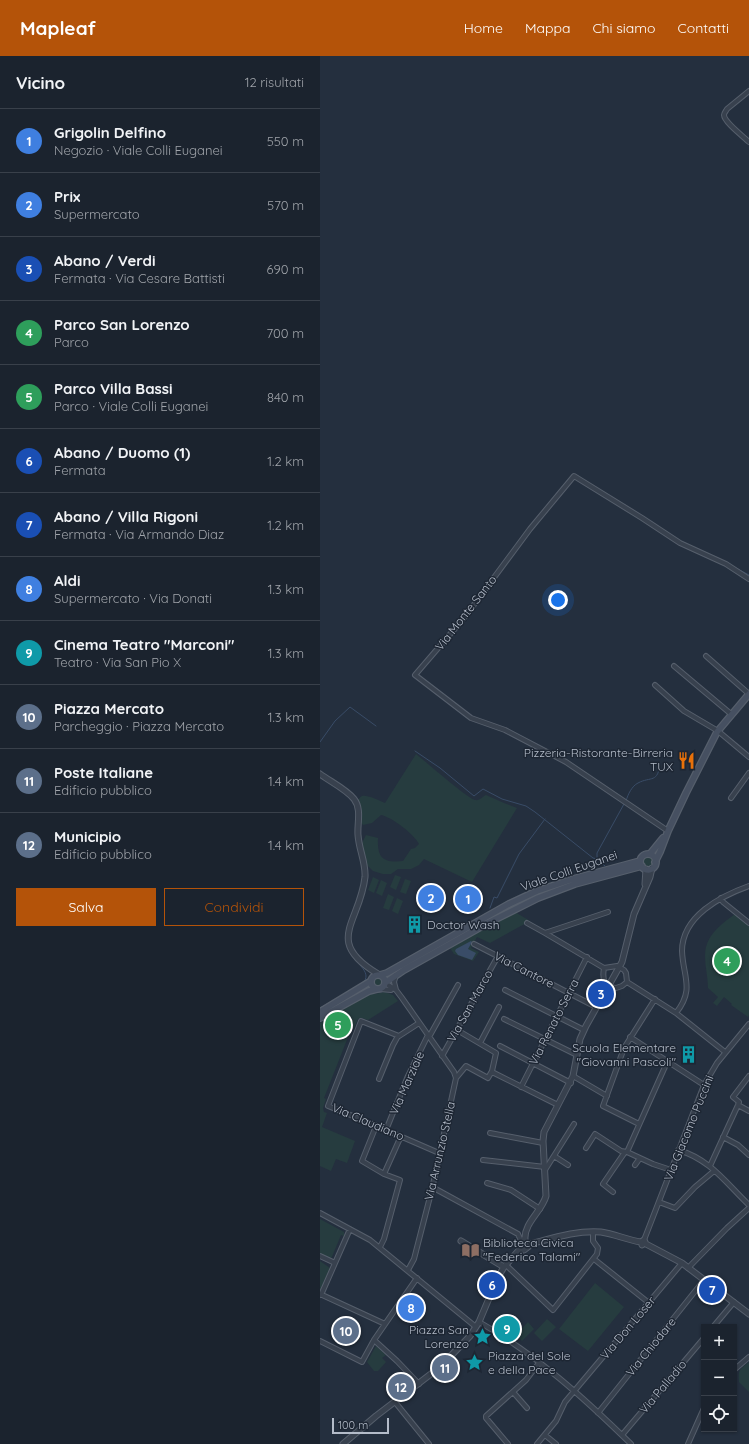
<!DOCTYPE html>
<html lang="it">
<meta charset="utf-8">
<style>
:root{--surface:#1b232e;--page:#242b36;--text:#f1f3f6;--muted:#a0a4aa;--line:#39404a;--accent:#b45309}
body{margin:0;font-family:Quicksand,sans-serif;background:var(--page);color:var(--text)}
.controls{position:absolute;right:12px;bottom:12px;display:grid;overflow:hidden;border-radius:0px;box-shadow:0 1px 3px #0004}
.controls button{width:36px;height:36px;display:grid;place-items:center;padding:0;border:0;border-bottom:1px solid var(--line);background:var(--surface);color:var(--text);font:20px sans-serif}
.scale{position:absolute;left:12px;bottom:10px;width:57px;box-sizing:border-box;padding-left:4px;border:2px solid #b4bcc9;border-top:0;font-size:11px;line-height:14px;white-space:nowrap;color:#b4bcc9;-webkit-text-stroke:3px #1d2633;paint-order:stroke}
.you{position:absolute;left:238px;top:544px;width:14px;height:14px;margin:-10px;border:3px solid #fff;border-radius:50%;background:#1a73e8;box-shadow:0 0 0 6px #1a73e833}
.badge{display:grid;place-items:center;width:26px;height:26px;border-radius:50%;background:var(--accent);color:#fff;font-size:13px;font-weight:700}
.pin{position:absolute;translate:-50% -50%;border:2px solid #fff;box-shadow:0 1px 4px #0006}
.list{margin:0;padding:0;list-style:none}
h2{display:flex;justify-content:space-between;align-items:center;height:52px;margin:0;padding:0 16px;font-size:17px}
h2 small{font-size:13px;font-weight:400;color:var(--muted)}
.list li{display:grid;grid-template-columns:26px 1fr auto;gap:12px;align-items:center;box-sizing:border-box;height:64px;padding:0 16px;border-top:1px solid var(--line)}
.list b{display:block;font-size:15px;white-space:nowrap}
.list p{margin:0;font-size:13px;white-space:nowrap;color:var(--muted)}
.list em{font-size:13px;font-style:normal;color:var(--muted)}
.actions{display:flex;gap:8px;padding:12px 16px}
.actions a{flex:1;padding:9px 0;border:1px solid var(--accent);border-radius:0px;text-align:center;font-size:14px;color:var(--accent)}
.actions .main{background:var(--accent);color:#fff}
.icon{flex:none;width:22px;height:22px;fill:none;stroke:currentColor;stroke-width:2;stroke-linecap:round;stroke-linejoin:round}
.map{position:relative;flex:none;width:429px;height:1388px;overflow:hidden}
header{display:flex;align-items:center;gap:24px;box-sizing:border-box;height:56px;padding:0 20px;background:var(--accent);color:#fff}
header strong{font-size:19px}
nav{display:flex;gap:22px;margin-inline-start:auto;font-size:14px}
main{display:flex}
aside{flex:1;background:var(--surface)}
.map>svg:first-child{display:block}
.green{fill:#263c3f}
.water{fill:#394c67}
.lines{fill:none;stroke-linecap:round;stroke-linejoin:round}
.stream{stroke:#394c67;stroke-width:1}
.minor-casing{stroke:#565f6c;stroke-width:6}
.tertiary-casing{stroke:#565f6c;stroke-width:7}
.secondary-casing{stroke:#565f6c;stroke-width:8}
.minor{stroke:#38414e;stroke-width:4}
.tertiary{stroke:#38414e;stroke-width:5}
.secondary{stroke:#465061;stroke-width:5.5}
.labels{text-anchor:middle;stroke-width:3;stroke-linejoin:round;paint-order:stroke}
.street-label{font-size:12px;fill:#b4bcc9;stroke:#1d2633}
.poi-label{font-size:12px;fill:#b4bcc9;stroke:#1d2633;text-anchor:end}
</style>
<header>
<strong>Mapleaf</strong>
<nav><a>Home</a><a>Mappa</a><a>Chi siamo</a><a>Contatti</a></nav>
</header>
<main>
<aside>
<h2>Vicino<small>12 risultati</small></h2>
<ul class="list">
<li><span class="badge" style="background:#3f7fe0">1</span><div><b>Grigolin Delfino</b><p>Negozio · Viale Colli Euganei</p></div><em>550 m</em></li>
<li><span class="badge" style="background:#3f7fe0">2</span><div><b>Prix</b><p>Supermercato</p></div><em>570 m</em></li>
<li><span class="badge" style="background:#1a4fb4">3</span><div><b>Abano / Verdi</b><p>Fermata · Via Cesare Battisti</p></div><em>690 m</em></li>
<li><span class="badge" style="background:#2e9e5b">4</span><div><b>Parco San Lorenzo</b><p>Parco</p></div><em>700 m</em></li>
<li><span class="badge" style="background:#2e9e5b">5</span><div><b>Parco Villa Bassi</b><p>Parco · Viale Colli Euganei</p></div><em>840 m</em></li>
<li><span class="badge" style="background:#1a4fb4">6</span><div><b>Abano / Duomo (1)</b><p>Fermata</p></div><em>1.2 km</em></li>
<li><span class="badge" style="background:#1a4fb4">7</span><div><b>Abano / Villa Rigoni</b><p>Fermata · Via Armando Diaz</p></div><em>1.2 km</em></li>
<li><span class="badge" style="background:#3f7fe0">8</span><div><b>Aldi</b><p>Supermercato · Via Donati</p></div><em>1.3 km</em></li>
<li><span class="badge" style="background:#0f9aa8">9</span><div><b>Cinema Teatro &quot;Marconi&quot;</b><p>Teatro · Via San Pio X</p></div><em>1.3 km</em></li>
<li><span class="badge" style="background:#5c6f8a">10</span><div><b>Piazza Mercato</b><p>Parcheggio · Piazza Mercato</p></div><em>1.3 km</em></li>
<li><span class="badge" style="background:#5c6f8a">11</span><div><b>Poste Italiane</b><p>Edificio pubblico</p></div><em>1.4 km</em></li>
<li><span class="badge" style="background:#5c6f8a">12</span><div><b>Municipio</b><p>Edificio pubblico</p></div><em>1.4 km</em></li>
</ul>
<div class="actions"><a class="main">Salva</a><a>Condividi</a></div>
</aside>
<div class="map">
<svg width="429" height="1388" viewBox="0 0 429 1388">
<rect width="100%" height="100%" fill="#242f3e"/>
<path class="green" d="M96 698C105 705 148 743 155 744 160 745 163 740 166 739L184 747 197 752 152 826 104 803 99 809 91 813H78L71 818H63L53 815 45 807 41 789 46 779 58 782C57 802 63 807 83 805L91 793 95 792 99 788C95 779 72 761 61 759L52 767 43 769 39 764 37 745C38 744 41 740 42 740 46 738 61 745 65 747Z
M321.5 806a5.5 5.5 0 1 1 11 0a5.5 5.5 0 1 1-11 0Z
M75 819 81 821 76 834 70 831Z
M53 821 59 824 54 837 48 834Z
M85 823 91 825 86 838 80 836Z
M61 824 67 827 62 840 56 837Z
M68 838 74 841 69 854 63 852Z
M77 842 83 845 78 858 72 855Z
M195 856 210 865 170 887 157 881 151 892 159 896 153 905 134 898 130 892Z
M415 858 429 869V959L428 961 411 949 412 948 404 941 397 950 393 947 398 941 388 932C388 919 383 904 386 891 389 877 404 866 415 858Z
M53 926a5 5 0 1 1 10 0a5 5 0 1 1-10 0Z
M65 936 73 939 78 945 48 964 42 962 38 963 34 972 32 971 4 1042 6 1043 3 1052 4 1056 7 1057 2 1071 35 1085 27 1107 16 1103 11 1115 0 1110V967L52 937 55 938Z
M0 1163 24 1176V1180L21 1179 11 1203 0 1198Z
M0 1205 10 1212 0 1235Z
M275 1227 304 1251 268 1295 239 1273Z
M227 1263 236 1271 222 1285 214 1277Z
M208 1266 214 1273 202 1285 196 1279Z
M56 1290 66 1299 62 1302 66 1306 58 1315H54L47 1306Z
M429 1306V1336L419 1326C418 1314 419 1314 429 1306Z"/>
<path class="water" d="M151 885 152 886 148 893 156 897 152 904 138 899 135 895 136 893Z"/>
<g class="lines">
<path class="stream" d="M416 512 429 519
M0 686 15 665 30 651 56 670
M95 695 120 712 154 740 163 733 182 743 206 750 215 756 273 802 277 803
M306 745C308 738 312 730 318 727 331 720 338 728 340 707
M285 810 277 803V797L304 748
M170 852 174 841 177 842 199 798 225 763
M40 909C44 914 49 919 44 926
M0 952 37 931"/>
<defs>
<path id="minor" d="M429 35 407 53C406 55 404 57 404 59 404 66 424 81 429 86
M386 600 429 638
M354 610 411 658
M335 629 364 655 398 675 429 701
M411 742 429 717
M348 775 246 706 185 674 151 662 95 619 144 562 210 473 254 420 322 462 360 487 406 508 429 523
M401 842 403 846 429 867
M207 867 225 877
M154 888 276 951
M297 910 304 914 306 917 307 926 302 930 296 932C284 931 282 923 284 912Z
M284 912 225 877 288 856
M307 926 356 957 405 996
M65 927 76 934 82 942 134 1016 136 1022 112 1133 94 1203 88 1214
M60 933 71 934
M76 934 74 926 76 919
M185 934 264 974
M356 957C375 933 363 921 362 895 362 860 401 840 429 830
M184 963 257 999
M99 967 79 980 41 965 8 1050 43 1064 119 1097
M109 981 138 929
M310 981 384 1029
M160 987 179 951
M180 990 251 1027
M122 1000 178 900
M172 1016 238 1049
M253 1020 287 1040
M136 1022 146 1010 168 1022 172 1015 176 997 137 974
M59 1023 73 989 78 980
M201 1031 267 901
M418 1049 429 1055
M319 1068 283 1050 304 992 335 943
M56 1070 42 1105 64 1118 80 1124 64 1183 60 1191
M66 1074 88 1020 108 979
M170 1077 223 1087
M403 1081 418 1089 429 1099
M266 1092 275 1078 301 1095 307 1096 333 1108 351 1114
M358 1094C390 1103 406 1127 429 1149
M307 1096 348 1004
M234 1100 248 1109
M163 1104 225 1111
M315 1109 320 1102
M390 1110 418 1049 419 1046 413 1041 429 1020
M225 1114 254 1068
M64 1118 81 1080
M167 1127 191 1134 220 1153
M112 1131 198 1178 201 1185
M293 1136 283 1128 305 1096
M339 1146 355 1152 375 1131 394 1115
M0 1157 50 1184 156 1271
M324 1184 384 1029 397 1007 429 968
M0 1200 15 1207
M274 1203 329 1247
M186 1209 233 1254 277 1198 278 1192 273 1185V1176
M368 1212 407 1172 429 1152
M0 1238 65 1268
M1 1239 30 1173
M159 1266C216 1298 265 1343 311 1388
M393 1271 414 1246
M54 1284 77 1305 99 1328
M0 1285 42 1306 54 1284 97 1222
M414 1314 429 1301
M193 1336 207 1352
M75 1346 109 1388
M278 1357 384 1224
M225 1379 236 1388
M302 1379 384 1282
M188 1388 166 1362V1360L206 1324 219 1307
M217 1388 236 1365 245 1346 362 1207
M368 1388 384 1352"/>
<path id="tertiary" d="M0 718C11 726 26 733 34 743 42 753 37 768 38 779 39 794 46 807 45 821 40 867 3 885 58 918
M325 828 326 813
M205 1183C204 1167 222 1155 226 1140L223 1085 224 1076 253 1020 260 983 266 970 302 906 314 858 330 821 332 812
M141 1185 184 1211
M321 1186 324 1184 326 1188 362 1207 429 1258
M210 1188C233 1182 257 1174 281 1176 295 1178 307 1184 321 1186L322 1189
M200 1193C198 1189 201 1184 205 1183
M200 1193 204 1194 208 1191 210 1188
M23 1388 56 1360 120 1311 150 1280 159 1266 178 1221 184 1211 200 1193"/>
<path id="secondary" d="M330 798 343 782
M320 806a8 8 0 1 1 16 0a8 8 0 1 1-16 0Z
M335 806 340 796 348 775 366 737 397 676 429 638
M51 926a7 7 0 1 1 14 0a7 7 0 1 1-14 0Z
M60 919 67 917 189 848 217 835 253 823 320 805
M65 927 84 914 166 868 218 842 255 828 322 810
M0 956 51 925
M0 962 49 935 57 933"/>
</defs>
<use href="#minor" class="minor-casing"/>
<use href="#tertiary" class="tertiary-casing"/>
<use href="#secondary" class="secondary-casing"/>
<use href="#minor" class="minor"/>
<use href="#tertiary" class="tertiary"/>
<use href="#secondary" class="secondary"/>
</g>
<defs>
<symbol id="restaurant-bare" viewBox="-9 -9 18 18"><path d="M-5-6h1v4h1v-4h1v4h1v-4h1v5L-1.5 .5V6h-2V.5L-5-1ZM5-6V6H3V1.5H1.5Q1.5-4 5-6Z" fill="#e8710a" stroke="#1d2633" stroke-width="2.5" paint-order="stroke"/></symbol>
<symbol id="building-bare" viewBox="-9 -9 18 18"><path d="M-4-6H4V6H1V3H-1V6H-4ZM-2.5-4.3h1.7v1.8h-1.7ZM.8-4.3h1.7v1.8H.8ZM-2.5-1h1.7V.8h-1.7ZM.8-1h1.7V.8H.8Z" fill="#0f9aa8" stroke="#1d2633" stroke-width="2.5" paint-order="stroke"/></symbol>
<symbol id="library-bare" viewBox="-9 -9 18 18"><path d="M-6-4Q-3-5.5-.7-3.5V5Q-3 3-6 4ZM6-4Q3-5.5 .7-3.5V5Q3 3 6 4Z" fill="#8d6e63" stroke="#1d2633" stroke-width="2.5" paint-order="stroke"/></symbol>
<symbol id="sight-bare" viewBox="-9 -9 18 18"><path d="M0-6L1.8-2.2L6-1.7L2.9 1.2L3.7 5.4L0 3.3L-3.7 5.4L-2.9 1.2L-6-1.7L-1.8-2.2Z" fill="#0f9aa8" stroke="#1d2633" stroke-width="2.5" paint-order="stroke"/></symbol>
</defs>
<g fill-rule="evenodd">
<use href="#restaurant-bare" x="354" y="692" width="25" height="25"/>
<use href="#building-bare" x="82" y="856" width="25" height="25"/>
<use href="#building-bare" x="356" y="986" width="25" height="25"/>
<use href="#library-bare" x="138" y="1182" width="25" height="25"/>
<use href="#sight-bare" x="150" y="1268" width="25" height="25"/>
<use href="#sight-bare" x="142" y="1294" width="25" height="25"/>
</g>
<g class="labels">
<g class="street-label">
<text transform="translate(146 557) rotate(-52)" y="4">Via Monte Santo</text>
<text transform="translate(249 815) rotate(-19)" y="4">Viale Colli Euganei</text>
<text transform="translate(204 914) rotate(27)" y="4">Via Cantore</text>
<text transform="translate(150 950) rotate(-61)" y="4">Via San Marco</text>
<text transform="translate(234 966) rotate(-63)" y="4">Via Renato Serra</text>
<text transform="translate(87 1027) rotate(-66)" y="4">Via Marziale</text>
<text transform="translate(48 1066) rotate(23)" y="4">Via Claudiano</text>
<text transform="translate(369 1072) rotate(-68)" y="4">Via Giacomo Puccini</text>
<text transform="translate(120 1095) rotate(-77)" y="4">Via Arrunzio Stella</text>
<text transform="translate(308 1272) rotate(-50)" y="4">Via Don Loser</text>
<text transform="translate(331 1291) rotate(-51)" y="4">Via Chiodare</text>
<text transform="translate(343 1331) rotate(-50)" y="4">Via Palladio</text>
</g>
<g class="poi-label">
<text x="353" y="701">Pizzeria-Ristorante-Birreria<tspan x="353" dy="14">TUX</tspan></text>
<text x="107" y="873" text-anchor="start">Doctor Wash</text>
<text x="356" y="996">Scuola Elementare<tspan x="356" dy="14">"Giovanni Pascoli"</tspan></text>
<text x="163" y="1191" text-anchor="start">Biblioteca Civica<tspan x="163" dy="14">"Federico Talami"</tspan></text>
<text x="149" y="1278">Piazza San<tspan x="149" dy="14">Lorenzo</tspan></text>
<text x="168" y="1304" text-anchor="start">Piazza del Sole<tspan x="168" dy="14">e della Pace</tspan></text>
</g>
</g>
</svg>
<div class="controls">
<button>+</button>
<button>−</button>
<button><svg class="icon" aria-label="locate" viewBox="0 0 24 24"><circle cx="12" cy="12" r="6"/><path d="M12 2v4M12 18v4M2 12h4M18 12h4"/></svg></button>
</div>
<div class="scale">100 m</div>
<div class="you"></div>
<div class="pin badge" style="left:148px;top:843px;background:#3f7fe0">1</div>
<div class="pin badge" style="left:111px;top:842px;background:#3f7fe0">2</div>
<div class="pin badge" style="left:281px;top:938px;background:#1a4fb4">3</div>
<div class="pin badge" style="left:407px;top:905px;background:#2e9e5b">4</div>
<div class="pin badge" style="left:18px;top:969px;background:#2e9e5b">5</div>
<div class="pin badge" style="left:172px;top:1229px;background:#1a4fb4">6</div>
<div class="pin badge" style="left:392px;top:1234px;background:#1a4fb4">7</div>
<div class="pin badge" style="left:91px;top:1252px;background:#3f7fe0">8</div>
<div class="pin badge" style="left:187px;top:1273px;background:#0f9aa8">9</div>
<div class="pin badge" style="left:26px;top:1275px;background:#5c6f8a">10</div>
<div class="pin badge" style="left:125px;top:1312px;background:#5c6f8a">11</div>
<div class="pin badge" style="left:81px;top:1331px;background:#5c6f8a">12</div>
</div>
</main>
